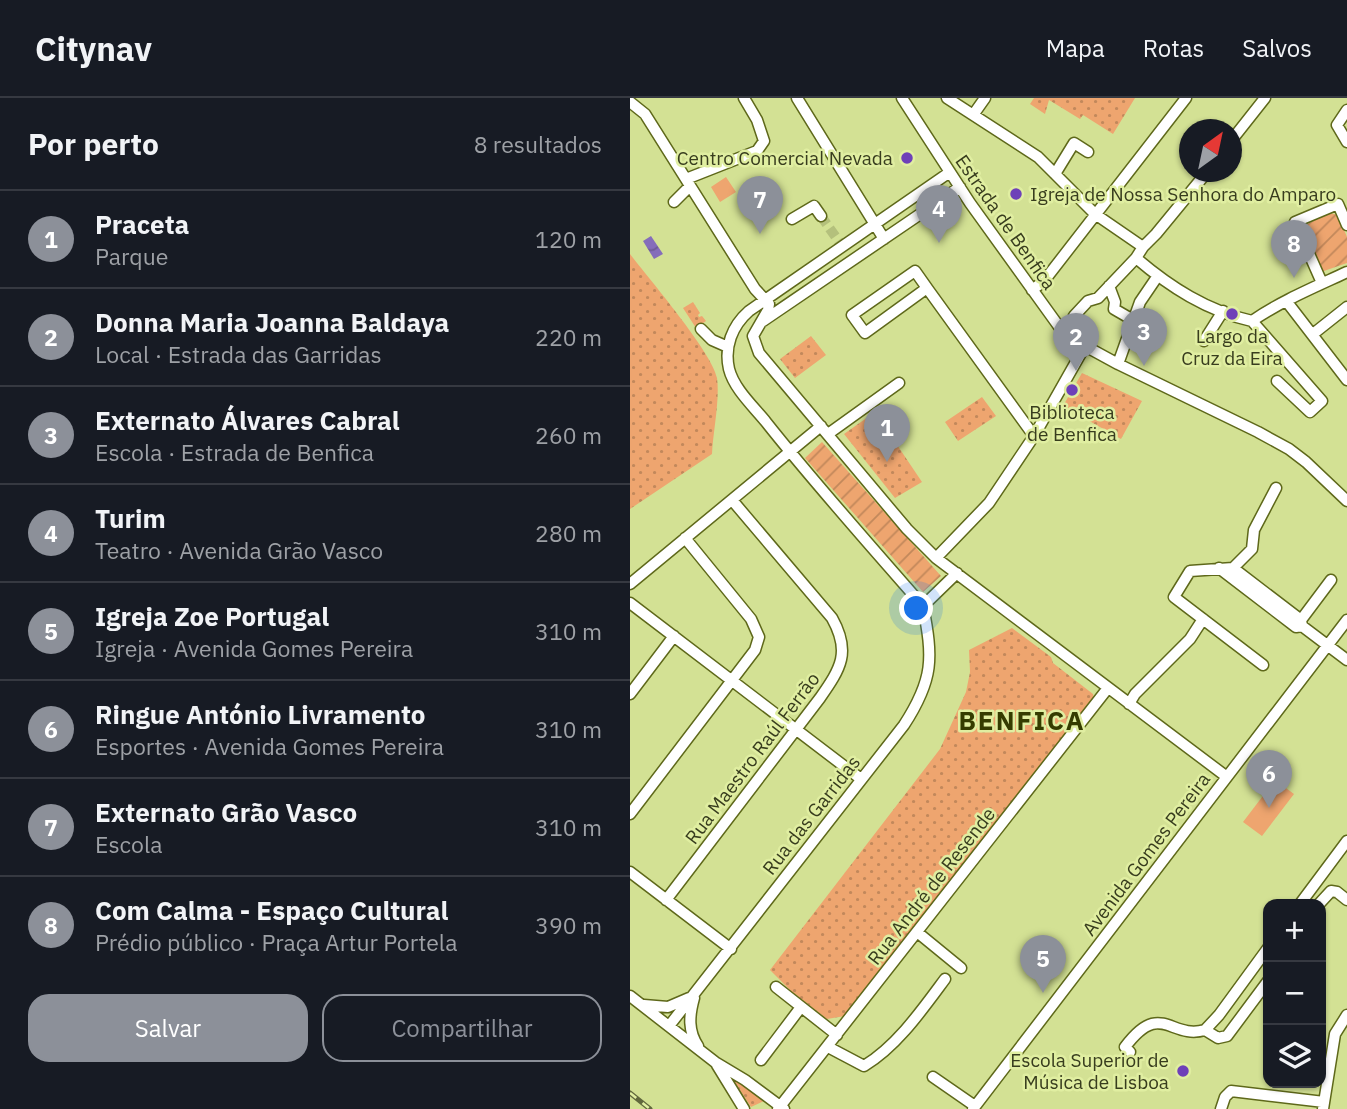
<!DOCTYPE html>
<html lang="pt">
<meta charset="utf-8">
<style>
:root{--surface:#171b24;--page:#242831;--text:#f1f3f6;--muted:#9ea1a6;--line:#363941;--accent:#8c9099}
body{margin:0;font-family:"IBM Plex Sans",sans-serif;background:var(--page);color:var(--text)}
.controls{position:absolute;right:21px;bottom:21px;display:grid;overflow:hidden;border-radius:14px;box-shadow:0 2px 5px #0004}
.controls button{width:63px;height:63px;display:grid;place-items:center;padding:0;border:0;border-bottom:2px solid var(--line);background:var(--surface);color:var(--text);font:35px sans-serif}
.compass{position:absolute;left:549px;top:21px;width:63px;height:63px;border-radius:50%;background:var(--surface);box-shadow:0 2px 5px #0004;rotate:33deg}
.you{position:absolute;left:287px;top:511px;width:24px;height:24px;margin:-18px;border:5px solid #fff;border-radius:50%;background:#1a73e8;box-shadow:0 0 0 10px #1a73e833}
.badge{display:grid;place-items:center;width:46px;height:46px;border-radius:50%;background:var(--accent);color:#fff;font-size:23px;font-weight:700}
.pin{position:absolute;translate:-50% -58px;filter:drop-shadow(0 2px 4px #0008)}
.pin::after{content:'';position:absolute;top:37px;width:24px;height:21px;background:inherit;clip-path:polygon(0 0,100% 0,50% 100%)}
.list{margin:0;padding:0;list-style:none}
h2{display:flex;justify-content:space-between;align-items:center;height:91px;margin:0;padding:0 28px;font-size:30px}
h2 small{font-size:23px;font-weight:400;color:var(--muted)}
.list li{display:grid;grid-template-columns:46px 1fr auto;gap:21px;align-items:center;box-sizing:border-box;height:98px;padding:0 28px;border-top:2px solid var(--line)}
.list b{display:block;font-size:26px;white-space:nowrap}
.list p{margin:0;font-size:23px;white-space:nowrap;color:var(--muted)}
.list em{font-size:23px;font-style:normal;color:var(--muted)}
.actions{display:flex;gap:14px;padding:21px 28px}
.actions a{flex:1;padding:16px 0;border:2px solid var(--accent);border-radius:21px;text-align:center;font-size:24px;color:var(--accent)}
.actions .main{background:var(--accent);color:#fff}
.icon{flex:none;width:38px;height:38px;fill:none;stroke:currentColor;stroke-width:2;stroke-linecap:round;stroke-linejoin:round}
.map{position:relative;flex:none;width:717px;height:1011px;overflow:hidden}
header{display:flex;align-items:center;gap:42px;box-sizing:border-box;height:98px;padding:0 35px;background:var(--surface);border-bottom:2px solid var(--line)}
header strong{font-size:33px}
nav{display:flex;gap:38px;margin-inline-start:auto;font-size:24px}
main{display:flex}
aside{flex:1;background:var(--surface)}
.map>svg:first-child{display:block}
.grass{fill:url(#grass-dots)}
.garden{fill:url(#garden-furrows)}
.pitch{fill:#eea56f}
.water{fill:url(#water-waves)}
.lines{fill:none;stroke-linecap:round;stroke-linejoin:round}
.minor-tunnel{stroke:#b4c07c;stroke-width:10;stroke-dasharray:10 5;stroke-linecap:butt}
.minor-casing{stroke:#5e681a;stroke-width:13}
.minor{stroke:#fff;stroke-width:10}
.rail-casing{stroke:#61683d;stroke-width:5}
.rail{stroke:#e0eea1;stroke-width:2.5;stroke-dasharray:8;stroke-linecap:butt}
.poi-dot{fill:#6e40b8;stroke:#e0eea1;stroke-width:2.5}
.labels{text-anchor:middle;stroke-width:5;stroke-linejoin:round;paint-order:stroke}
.poi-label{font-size:19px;fill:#383d1e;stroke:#e0eea1;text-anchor:end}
.street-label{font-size:19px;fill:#383d1e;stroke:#e0eea1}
.district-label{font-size:26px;font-weight:bold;letter-spacing:2px;fill:#353c00;stroke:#e0eea1}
</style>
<header>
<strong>Citynav</strong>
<nav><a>Mapa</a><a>Rotas</a><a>Salvos</a></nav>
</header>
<main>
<aside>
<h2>Por perto<small>8 resultados</small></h2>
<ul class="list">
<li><span class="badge">1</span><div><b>Praceta</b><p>Parque</p></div><em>120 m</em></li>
<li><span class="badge">2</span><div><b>Donna Maria Joanna Baldaya</b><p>Local · Estrada das Garridas</p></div><em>220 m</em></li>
<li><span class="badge">3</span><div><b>Externato Álvares Cabral</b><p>Escola · Estrada de Benfica</p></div><em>260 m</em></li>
<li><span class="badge">4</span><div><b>Turim</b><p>Teatro · Avenida Grão Vasco</p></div><em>280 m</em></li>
<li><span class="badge">5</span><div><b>Igreja Zoe Portugal</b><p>Igreja · Avenida Gomes Pereira</p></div><em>310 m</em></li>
<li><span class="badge">6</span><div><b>Ringue António Livramento</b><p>Esportes · Avenida Gomes Pereira</p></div><em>310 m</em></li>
<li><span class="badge">7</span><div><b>Externato Grão Vasco</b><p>Escola</p></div><em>310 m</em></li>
<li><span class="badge">8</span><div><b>Com Calma - Espaço Cultural</b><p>Prédio público · Praça Artur Portela</p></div><em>390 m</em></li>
</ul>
<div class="actions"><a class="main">Salvar</a><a>Compartilhar</a></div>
</aside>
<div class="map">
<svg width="717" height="1011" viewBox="0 0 717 1011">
<defs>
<pattern id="grass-dots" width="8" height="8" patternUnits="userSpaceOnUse" patternTransform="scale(1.75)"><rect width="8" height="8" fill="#eea56f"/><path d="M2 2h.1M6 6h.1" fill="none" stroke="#c2885b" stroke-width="1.8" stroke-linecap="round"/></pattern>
<pattern id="garden-furrows" width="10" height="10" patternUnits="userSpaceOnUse" patternTransform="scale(1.75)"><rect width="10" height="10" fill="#eea56f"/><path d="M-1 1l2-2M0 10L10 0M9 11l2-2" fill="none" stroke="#c2885b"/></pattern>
<pattern id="water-waves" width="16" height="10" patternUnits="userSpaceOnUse" patternTransform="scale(1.75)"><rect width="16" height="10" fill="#856dba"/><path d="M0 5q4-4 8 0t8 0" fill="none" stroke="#6e5b97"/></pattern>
</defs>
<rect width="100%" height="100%" fill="#d3e194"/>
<path class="grass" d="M404 0H505L483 36 453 17 450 21 419 2 415 16 400 6Z
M0 156C19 181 82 254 87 280 90 302 83 334 82 356L0 411Z
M63 204 70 215 68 217 69 219 72 218 76 223 66 230 53 210Z
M181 238 196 257 165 280 150 261Z
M452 275 512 303 491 341 433 308 441 294 444 295 447 289 445 287Z
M352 299 366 318 328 343 315 324Z
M245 314 292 384 265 400 214 336Z
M382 530 421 559 423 565 463 596 464 601 215 918 197 921 161 893 140 872 310 651 336 594 340 574 339 552Z
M100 977 134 1003 121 1009Z"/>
<path class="garden" d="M700 115 708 117 717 139V165L691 174 671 129Z
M192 344 311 478 293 494 175 360Z"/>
<path class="pitch" d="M96 79 106 94 90 104 81 89Z
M645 682 664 696 632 738 613 724Z"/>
<path class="water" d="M21 138 33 156 24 161 13 143Z"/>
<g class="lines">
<path class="minor-tunnel" d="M191 118 212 148"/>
<defs>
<path id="minor" d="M167 0 254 141
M272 0 340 105 430 230 455 248 488 266 628 334 659 351 676 364 717 403
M317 0 408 59 465 116 513 149 506 160C540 189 577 213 622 223
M0 4 15 16 125 191 139 206 138 212 123 238 129 255 277 431 306 460 597 679
M717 12 707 27 717 44
M343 17 355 0
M601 43 635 0
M425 76 444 45 458 54
M56 81 127 53 134 43 127 22 114 0
M44 104 60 88
M162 121 184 108 191 118
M513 149 526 136 577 74
M285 173 297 190 235 235 222 217Z
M692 185 665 124 708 106 717 127
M479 188 485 204 484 211 503 222
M297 190 404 338
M402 192 414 183 556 0
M657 204 717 282
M444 218 458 203 468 200 506 160
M133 223 330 89
M622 223 692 303 680 314 647 283
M622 223C651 203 685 189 717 174
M71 231 82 242 98 249
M683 236 717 209
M574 243 593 213
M488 266 510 204 527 179
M198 336 269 285
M306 460 359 405 404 338 455 248
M589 470 666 529 672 528 717 562
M603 470 622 451 624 432 646 390
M0 486 191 328
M0 505 231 681
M293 508 327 475
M671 522 701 482
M633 567 544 499 560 473 603 470 671 522 672 528
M0 596 44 538
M499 606 505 596 560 541 573 521
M0 716 125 552 129 539 121 521 55 440
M0 774 101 851
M36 802 190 600C211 570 221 554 202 520L102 402
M670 806 717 743
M689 806 701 793 707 794 717 802
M287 834 331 870
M146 889 207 937
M0 898 85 964 115 982 154 1011
M64 900C59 918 58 933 68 948
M14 907 38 909 59 900
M39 928 274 627C304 581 303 560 293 508 240 447 186 387 136 324 124 309 104 291 99 271 94 249 102 228 119 213L320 74
M575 932 588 940 597 938 638 883
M198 949 234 968C267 948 292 912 315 881
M500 954 495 949C531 901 540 942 575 932L589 917 638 850
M131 962 171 909
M87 967 114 1011
M303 979 345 1008
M148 1011 478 590
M343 1011 717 522
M591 1011 595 999 601 993 694 1004
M693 1011 705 936 717 917"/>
</defs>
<use href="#minor" class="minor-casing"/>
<use href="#minor" class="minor"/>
<defs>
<path id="rail" d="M0 995 20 1011"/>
</defs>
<use href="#rail" class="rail-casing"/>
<use href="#rail" class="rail"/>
</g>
<g class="poi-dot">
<circle cx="277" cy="60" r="7"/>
<circle cx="386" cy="96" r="7"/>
<circle cx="602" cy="216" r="7"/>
<circle cx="442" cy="292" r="7"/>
<circle cx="553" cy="973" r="7"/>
</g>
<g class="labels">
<g class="poi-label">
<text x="263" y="67">Centro Comercial Nevada</text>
<text x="400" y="103" text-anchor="start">Igreja de Nossa Senhora do Amparo</text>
<text x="602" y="245" text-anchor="middle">Largo da<tspan x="602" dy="22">Cruz da Eira</tspan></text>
<text x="442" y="321" text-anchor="middle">Biblioteca<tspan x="442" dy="22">de Benfica</tspan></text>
<text x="539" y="969">Escola Superior de<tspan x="539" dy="22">Música de Lisboa</tspan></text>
</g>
<g class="street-label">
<text transform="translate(376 124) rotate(55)" y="7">Estrada de Benfica</text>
<text transform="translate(122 660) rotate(-53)" y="7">Rua Maestro Raúl Ferrão</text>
<text transform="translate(181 717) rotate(-52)" y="7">Rua das Garridas</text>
<text transform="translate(516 756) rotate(-53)" y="7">Avenida Gomes Pereira</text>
<text transform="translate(301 788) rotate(-52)" y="7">Rua André de Resende</text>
</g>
<g class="district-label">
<text x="392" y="632">BENFICA</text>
</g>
</g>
</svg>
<div class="controls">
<button>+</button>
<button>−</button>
<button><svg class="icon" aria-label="layers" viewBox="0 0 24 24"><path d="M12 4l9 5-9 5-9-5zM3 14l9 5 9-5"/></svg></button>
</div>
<svg class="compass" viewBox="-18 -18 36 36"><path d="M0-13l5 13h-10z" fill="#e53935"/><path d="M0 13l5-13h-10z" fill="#9ea1a6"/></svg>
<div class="you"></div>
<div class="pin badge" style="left:257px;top:364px">1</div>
<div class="pin badge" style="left:446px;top:273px">2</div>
<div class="pin badge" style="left:514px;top:268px">3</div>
<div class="pin badge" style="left:309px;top:145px">4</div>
<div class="pin badge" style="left:413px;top:895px">5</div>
<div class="pin badge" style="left:639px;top:710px">6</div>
<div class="pin badge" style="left:130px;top:136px">7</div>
<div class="pin badge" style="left:664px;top:180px">8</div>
</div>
</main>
